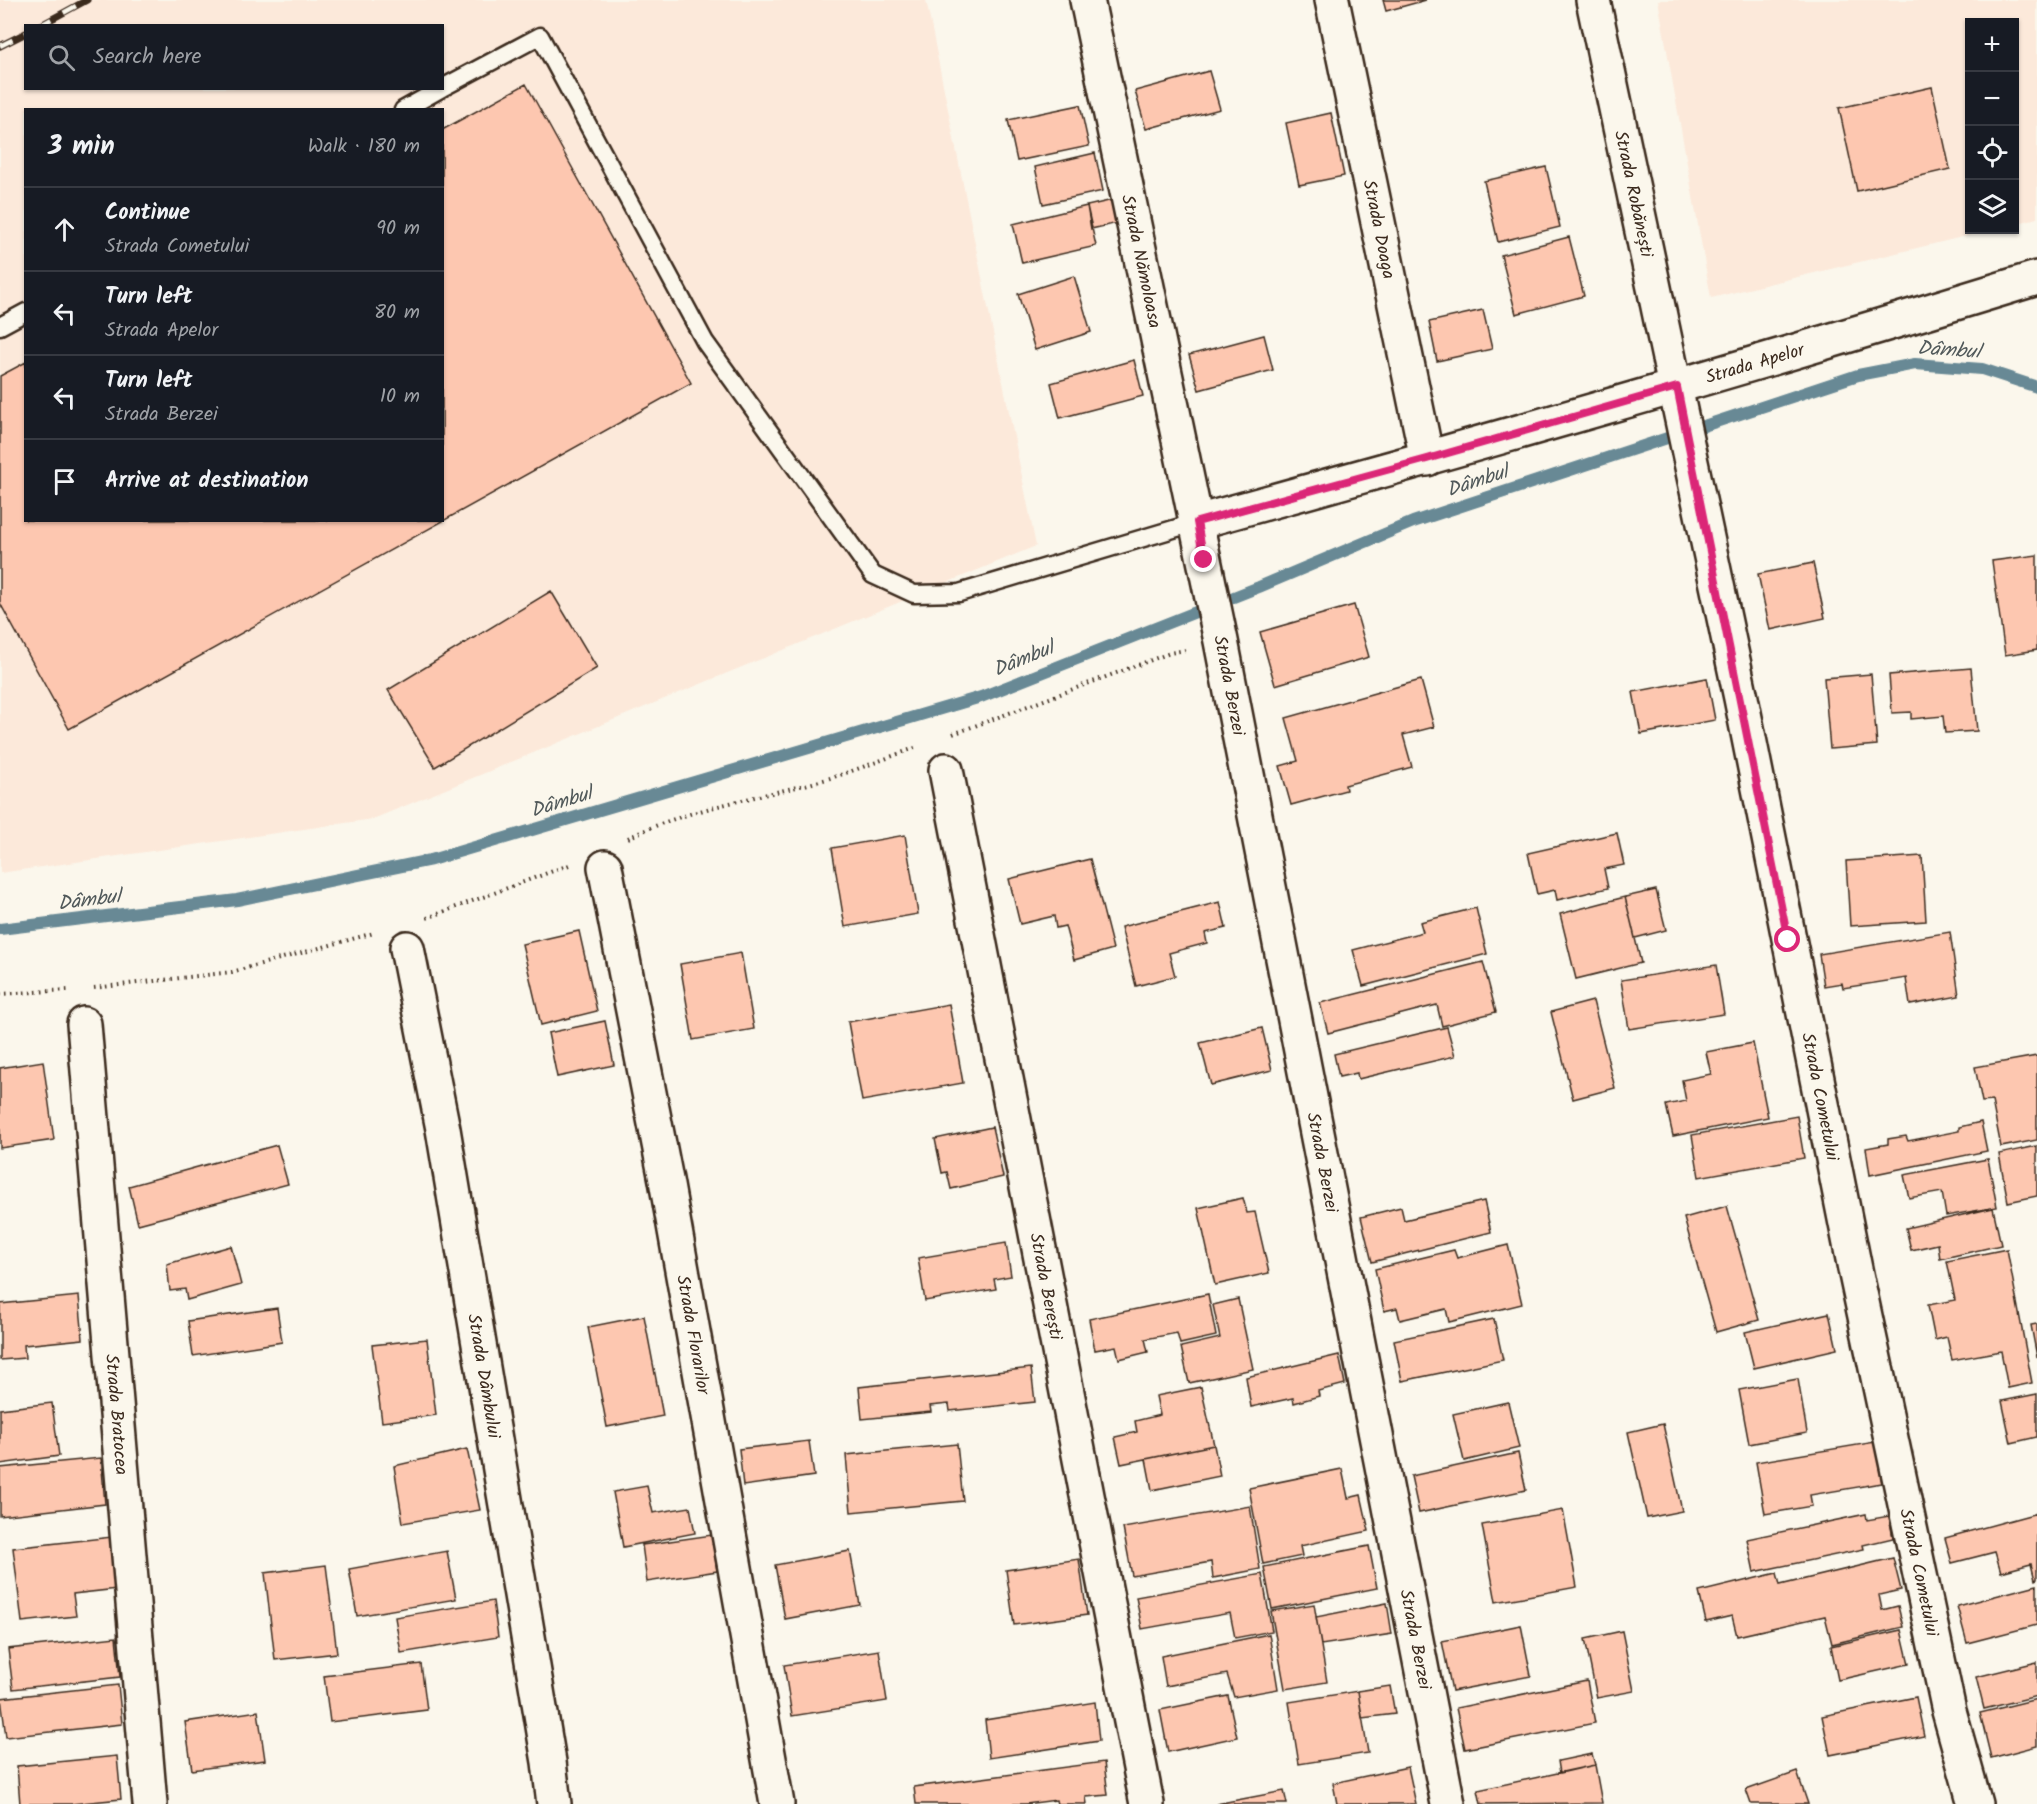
<!DOCTYPE html>
<meta charset="utf-8">
<style>
:root{--surface:#171b24;--page:#20242c;--text:#f1f3f6;--muted:#9ea1a6;--line:#363941}
body{margin:0;font-family:Kalam,sans-serif;background:var(--page);color:var(--text)}
.controls{position:absolute;right:18px;top:18px;display:grid;overflow:hidden;border-radius:0px;box-shadow:0 2px 4px #0004}
.controls button{width:54px;height:54px;display:grid;place-items:center;padding:0;border:0;border-bottom:2px solid var(--line);background:var(--surface);color:var(--text);font:30px sans-serif}
.stop{position:absolute;width:18px;height:18px;margin:-14px;border:4px solid #db2777;border-radius:50%;background:#fff}
.stop.end{background:#db2777;border-color:#fff;box-shadow:0 2px 6px #0008}
.list{margin:0;padding:0;list-style:none}
h2{display:flex;justify-content:space-between;align-items:center;height:78px;margin:0;padding:0 24px;font-size:26px}
h2 small{font-size:20px;font-weight:400;color:var(--muted)}
.list li{display:grid;grid-template-columns:39px 1fr auto;gap:18px;align-items:center;box-sizing:border-box;height:84px;padding:0 24px;border-top:2px solid var(--line)}
.list b{display:block;font-size:22px;white-space:nowrap}
.list p{margin:0;font-size:20px;white-space:nowrap;color:var(--muted)}
.list em{font-size:20px;font-style:normal;color:var(--muted)}
.icon{flex:none;width:33px;height:33px;fill:none;stroke:currentColor;stroke-width:2;stroke-linecap:round;stroke-linejoin:round}
.map{position:relative;flex:none;width:2037px;height:1804px;overflow:hidden}
.search{position:absolute;background:var(--surface);box-shadow:0 2px 4px #0004;left:24px;top:24px;width:420px;height:66px;display:flex;align-items:center;gap:15px;box-sizing:border-box;padding:0 21px;border-radius:0px;color:var(--muted);font-size:22px}
.panel{position:absolute;background:var(--surface);box-shadow:0 2px 4px #0004;left:24px;top:108px;width:420px;height:414px;border-radius:0px}
.map>svg:first-child{display:block}
.built{fill:#fce9da;fill-rule:evenodd}
.lines{fill:none;stroke-linecap:round;stroke-linejoin:round}
.stream{stroke:#678995;stroke-width:12}
.building{fill:#fdc7b0;stroke:#3b2a1e;stroke-width:1.5}
.service-casing{stroke:#3b2a1e;stroke-width:21}
.minor-casing{stroke:#3b2a1e;stroke-width:38}
.tertiary-casing{stroke:#3b2a1e;stroke-width:38}
.path{stroke:#3b2a1e;stroke-width:4;stroke-dasharray:1.5 4.5;stroke-linecap:butt}
.service{stroke:#fbf7ec;stroke-width:16}
.minor{stroke:#fbf7ec;stroke-width:33}
.tertiary{stroke:#fbf7ec;stroke-width:33}
.rail-casing{stroke:#3b2a1e;stroke-width:7}
.rail{stroke:#fbf7ec;stroke-width:4.5;stroke-dasharray:14;stroke-linecap:butt}
.route{stroke:#db2777;stroke-width:8}
.labels{text-anchor:middle;stroke-width:5;stroke-linejoin:round;paint-order:stroke}
.street-label{font-size:18px;fill:#3b2a1e;stroke:#fbf7ec}
.water-label{font-size:20px;font-style:italic;fill:#51595a;stroke:#fbf7ec}
</style>
<div class="map">
<svg width="2037" height="1804" viewBox="0 0 2037 1804">
<rect width="100%" height="100%" fill="#fbf7ec"/>
<filter id="ink" filterUnits="userSpaceOnUse"><feTurbulence type="fractalNoise" baseFrequency=".0167" numOctaves="2"/><feDisplacementMap in="SourceGraphic" scale="12" xChannelSelector="R" yChannelSelector="G"/><feConvolveMatrix kernelMatrix="1 2 1 2 8 2 1 2 1" color-interpolation-filters="sRGB"/></filter>
<g filter="url(#ink)">
<path class="built" d="M0 0H926L1036 546 373 819 0 873ZM26 26H442V88H26ZM26 110H442V520H26Z
M1658 0H2037V218L2015 224 2014 22H1970V230H1991L1711 298Z"/>
<g class="lines">
<path class="stream" d="M0 929 237 900 431 860 981 697 1259 587 1413 522 1858 375 1915 364 1982 369 2037 387"/>
</g>
<path class="building" d="M1383 0H1426L1386 11Z
M1209 71 1220 109 1146 129 1135 91Z
M526 84 691 383 69 729 0 603V376L26 362V520H442V130Z
M1932 87 1950 169 1857 191 1839 108Z
M1080 105 1089 146 1017 161 1008 120Z
M1331 113 1344 176 1299 185 1286 123Z
M1095 153 1103 191 1043 204 1035 167Z
M1546 167 1560 227 1498 242 1484 181Z
M1113 200 1118 223 1091 229 1087 206Z
M1087 206 1096 246 1022 263 1013 224Z
M1569 237 1584 296 1516 314 1501 255Z
M1074 276 1091 332 1035 350 1018 294Z
M1483 310 1492 349 1437 361 1429 322Z
M1264 335 1273 370 1199 390 1189 355Z
M1134 360 1143 396 1060 418 1051 383Z
M2037 555V650L2005 655 1992 561Z
M1813 563 1825 618 1770 630 1758 574Z
M551 591 597 668 435 767 388 690Z
M1354 605 1369 657 1275 685 1260 632Z
M1971 668 1977 731 1945 733 1943 716 1911 719V712L1892 713 1889 675Z
M1871 674 1877 745 1830 749 1824 678Z
M1707 678 1715 720 1641 734 1633 692Z
M1421 680 1434 727 1403 735 1412 767 1345 785 1346 790 1291 805 1280 766 1298 761 1286 718Z
M1617 833 1624 865 1604 869 1608 888 1557 900 1555 890 1537 894 1528 853Z
M905 835 918 914 845 927 832 848Z
M1922 856 1926 921 1850 926 1846 861Z
M1090 859 1113 949 1074 960 1065 926 1056 928 1054 916 1020 924 1009 879Z
M1656 890 1666 930 1635 938 1625 897Z
M1625 897 1641 963 1576 979 1560 914Z
M1220 902 1226 928 1205 933 1207 943 1169 953 1175 976 1136 986 1121 927Z
M1476 908 1487 954 1363 986 1353 950 1423 932 1420 922Z
M579 931 597 1011 541 1025 522 944Z
M1950 932 1959 996 1910 1005 1906 978 1843 988 1842 983 1824 986 1819 954Z
M741 953 754 1029 693 1040 680 964Z
M1483 962 1496 1012 1442 1026 1437 1005 1328 1033 1320 1003Z
M1716 965 1724 1014 1629 1029 1621 980Z
M1593 1001 1615 1088 1573 1099 1551 1012Z
M949 1004 963 1083 862 1101 848 1022Z
M605 1021 614 1065 557 1077 548 1033Z
M1447 1027 1455 1056 1358 1079 1357 1073 1339 1077 1334 1054Z
M1262 1028 1272 1070 1211 1085 1200 1043Z
M1753 1043 1768 1117 1673 1136 1666 1105 1686 1101 1682 1080 1711 1074 1706 1052Z
M2037 1056V1140L2001 1147 1992 1101 1982 1102 1975 1067Z
M43 1061 54 1140 0 1148V1068Z
M1797 1116 1804 1158 1699 1177 1692 1135Z
M1981 1122 1987 1151 1870 1175 1866 1148 1888 1144V1139L1906 1136 1908 1141 1959 1131V1127Z
M992 1127 1003 1177 951 1189 947 1172 942 1173 935 1139Z
M277 1145 288 1184 138 1224 129 1186Z
M2037 1146V1196L2008 1202 1999 1154Z
M1988 1159 1997 1207 1946 1216 1942 1192 1909 1198 1904 1175Z
M1243 1198 1247 1213 1255 1212 1269 1273 1215 1285 1198 1208Z
M1484 1201 1491 1232 1372 1262 1361 1217 1401 1207 1404 1220Z
M1727 1206 1759 1320 1716 1332 1684 1218Z
M1993 1208 2001 1245 1940 1259 1938 1244 1911 1250 1906 1228Z
M1006 1243 1011 1276 994 1279 996 1289 925 1301 918 1258Z
M1508 1245 1522 1304 1449 1322 1446 1309 1400 1320 1397 1308 1384 1311 1375 1269 1454 1250 1457 1258Z
M231 1246 241 1285 187 1300 185 1289 170 1291 167 1264Z
M2007 1249 2032 1383 2008 1388 2001 1351 1952 1360 1947 1337 1935 1340 1928 1305 1955 1300 1947 1261Z
M1208 1294 1216 1336 1180 1344 1177 1333 1145 1339 1148 1352 1119 1359 1116 1346 1095 1350 1089 1319Z
M79 1296 83 1339 24 1345 25 1358 0 1360V1304Z
M1238 1299 1253 1369 1189 1383 1181 1347 1220 1338 1213 1305Z
M277 1308 282 1342 193 1356 188 1321Z
M1829 1313 1837 1349 1754 1368 1745 1332Z
M644 1316 663 1416 607 1427 588 1327Z
M1494 1319 1503 1360 1402 1381 1394 1340Z
M2037 1324V1357L2031 1325Z
M427 1339 436 1415 382 1422 372 1345Z
M1339 1355 1345 1384 1318 1391 1319 1396 1294 1403 1293 1398 1251 1407 1246 1377Z
M1031 1368 1035 1402 950 1411 949 1404 930 1406 931 1412 862 1419 859 1387Z
M1798 1379 1807 1433 1749 1444 1739 1390Z
M1201 1387 1214 1445 1121 1464 1115 1437 1137 1432 1135 1421 1160 1415 1156 1396Z
M2037 1394V1437L2011 1443 2002 1401Z
M1508 1402 1519 1448 1464 1461 1453 1414Z
M52 1403 59 1456 0 1464V1409Z
M1663 1424 1682 1511 1647 1518 1628 1432Z
M809 1441 814 1476 743 1486 739 1449Z
M1875 1442 1882 1483 1810 1495 1812 1506 1765 1514 1756 1462Z
M957 1444 963 1501 851 1512 846 1455Z
M1214 1445 1220 1476 1152 1490 1146 1459Z
M467 1449 480 1510 403 1523 394 1466Z
M1518 1453 1526 1490 1419 1513 1411 1476Z
M101 1458 105 1504 0 1516V1468Z
M1342 1469 1348 1498 1361 1495 1369 1531 1300 1546 1302 1556 1263 1564 1249 1488Z
M647 1486 653 1513 690 1507 695 1533 623 1547 613 1492Z
M1250 1506 1260 1569 1213 1578 1211 1562 1132 1576 1123 1528Z
M1563 1510 1577 1587 1496 1602 1482 1525Z
M2037 1513V1579L2035 1580 2031 1564 2001 1572 1995 1552 1952 1563 1945 1538Z
M1866 1514 1867 1520 1889 1516 1893 1538 1863 1545 1864 1549 1754 1572 1747 1539Z
M712 1535 717 1571 647 1582 642 1545Z
M112 1537 117 1589 73 1594 76 1616 22 1622 13 1548Z
M1369 1546 1377 1588 1272 1609 1264 1567Z
M447 1551 456 1599 357 1616 349 1569Z
M850 1551 860 1605 785 1619 775 1565Z
M1893 1558 1901 1590 1879 1595 1882 1610 1898 1606 1903 1627 1832 1644 1825 1616 1737 1636 1732 1616 1706 1622 1699 1592 1777 1573 1780 1585Z
M1079 1559 1087 1615 1014 1625 1006 1570Z
M326 1565 337 1653 275 1660 265 1573Z
M1262 1574 1272 1631 1235 1638 1230 1613 1142 1629 1136 1597Z
M2037 1585V1625L1967 1643 1957 1606Z
M493 1601 498 1637 401 1653 395 1617Z
M1387 1603 1392 1634 1321 1645 1316 1617Z
M1314 1604 1327 1682 1285 1689 1271 1611Z
M1521 1625 1531 1676 1452 1691 1442 1641Z
M1901 1630 1909 1664 1838 1680 1831 1646Z
M1622 1631 1634 1691 1597 1698 1585 1639Z
M1269 1634 1278 1689 1234 1697 1227 1674 1166 1686 1161 1656Z
M116 1637 120 1677 13 1689 8 1649Z
M879 1650 887 1701 792 1716 784 1665Z
M2037 1662V1696L1984 1709 1976 1677Z
M421 1664 427 1710 330 1722 324 1676Z
M1587 1681 1595 1723 1465 1749 1456 1708Z
M118 1685 122 1724 6 1737 1 1698Z
M1390 1686 1395 1714 1362 1718 1358 1691Z
M1358 1691 1368 1753 1299 1764 1289 1702Z
M1228 1696 1237 1737 1168 1752 1160 1710Z
M1916 1697 1924 1736 1830 1755 1822 1716Z
M2037 1699V1746L1991 1758 1980 1713Z
M1095 1702 1099 1741 989 1758 985 1720Z
M258 1711 265 1760 192 1770 185 1722Z
M1592 1754 1595 1765 1560 1773 1558 1761Z
M117 1756 121 1799 71 1804H20L17 1766Z
M1104 1762 1108 1795 1086 1797 1087 1804H1057L1056 1800 1026 1804H916L914 1787Z
M1595 1765 1602 1803 1481 1804 1478 1790Z
M1408 1767 1416 1804H1337L1333 1783Z
M1797 1772 1808 1804H1751L1746 1790Z
M1284 1791 1287 1804H1216Z"/>
<g class="lines">
<defs>
<path id="service" d="M442 88 540 36 705 342 873 575 914 594 959 593 1197 522
M403 110 442 88
M0 326 26 312"/>
<g id="minor">
<path id="s1" d="M1087 0 1221 641 1448 1804"/>
<path id="s2" d="M1332 0 1427 459"/>
<path id="s3" d="M1593 0 1741 698 1856 1274 1949 1711 1975 1804"/>
<path id="s4" d="M946 770 1147 1804"/>
<path id="s5" d="M605 867 666 1180 777 1804"/>
<path id="s6" d="M407 948 443 1129 549 1762 554 1804"/>
<path id="s7" d="M84 1024 150 1804"/>
</g>
<g id="tertiary">
<path id="s8" d="M1197 522C1478 445 1758 364 2037 278"/>
</g>
</defs>
<use href="#service" class="service-casing"/>
<use href="#minor" class="minor-casing"/>
<use href="#tertiary" class="tertiary-casing"/>
<path class="path" d="M953 734 1170 653 1185 650
M628 838C691 807 760 798 827 779 857 770 886 758 915 748
M427 918 569 865
M94 988 232 972 374 933
M0 994 68 990"/>
<use href="#service" class="service"/>
<use href="#minor" class="minor"/>
<use href="#tertiary" class="tertiary"/>
<defs>
<path id="rail" d="M39 26 87 0
M0 46 26 33"/>
</defs>
<use href="#rail" class="rail-casing"/>
<use href="#rail" class="rail"/>
</g>
</g>
<g class="lines" filter="url(#ink)">
<path class="route" d="M1204 560 1197 522 1427 459 1677 387C1713 571 1752 755 1788 940"/>
</g>
<g class="labels">
<g class="street-label">
<text dy="6" stroke="none"><textPath href="#s3" startOffset="198">Strada Robănești</textPath></text>
<text dy="6" stroke="none"><textPath href="#s2" startOffset="234">Strada Doaga</textPath></text>
<text dy="6" stroke="none"><textPath href="#s1" startOffset="267">Strada Nămoloasa</textPath></text>
<text dy="6" stroke="none"><textPath href="#s8" startOffset="580">Strada Apelor</textPath></text>
<text dy="6" stroke="none"><textPath href="#s1" startOffset="700">Strada Berzei</textPath></text>
<text dy="6" stroke="none"><textPath href="#s3" startOffset="1120">Strada Cometului</textPath></text>
<text dy="6" stroke="none"><textPath href="#s1" startOffset="1186">Strada Berzei</textPath></text>
<text dy="6" stroke="none"><textPath href="#s4" startOffset="526">Strada Berești</textPath></text>
<text dy="6" stroke="none"><textPath href="#s5" startOffset="476">Strada Florarilor</textPath></text>
<text dy="6" stroke="none"><textPath href="#s6" startOffset="435">Strada Dâmbului</textPath></text>
<text dy="6" stroke="none"><textPath href="#s7" startOffset="392">Strada Bratocea</textPath></text>
<text dy="6" stroke="none"><textPath href="#s3" startOffset="1606">Strada Cometului</textPath></text>
<text dy="6" stroke="none"><textPath href="#s1" startOffset="1672">Strada Berzei</textPath></text>
</g>
<g class="water-label">
<text transform="translate(1949 349) rotate(4)" y="7">Dâmbul</text>
<text transform="translate(1477 480) rotate(-18)" y="7">Dâmbul</text>
<text transform="translate(1023 658) rotate(-22)" y="7">Dâmbul</text>
<text transform="translate(561 801) rotate(-17)" y="7">Dâmbul</text>
<text transform="translate(89 899) rotate(-7)" y="7">Dâmbul</text>
</g>
</g>
</svg>
<div class="controls">
<button>+</button>
<button>−</button>
<button><svg class="icon" aria-label="locate" viewBox="0 0 24 24"><circle cx="12" cy="12" r="6"/><path d="M12 2v4M12 18v4M2 12h4M18 12h4"/></svg></button>
<button><svg class="icon" aria-label="layers" viewBox="0 0 24 24"><path d="M12 4l9 5-9 5-9-5zM3 14l9 5 9-5"/></svg></button>
</div>
<div class="stop" style="left:1788px;top:940px"></div>
<div class="stop end" style="left:1204px;top:560px"></div>
<div class="search"><svg class="icon" aria-label="search" viewBox="0 0 24 24"><circle cx="10" cy="10" r="6"/><path d="M15 15l6 6"/></svg>Search here</div>
<section class="panel">
<h2>3 min<small>Walk · 180 m</small></h2>
<ul class="list">
<li><svg class="icon" aria-label="ahead" viewBox="0 0 24 24"><path d="M12 20V5M6 11l6-6 6 6"/></svg><div><b>Continue</b><p>Strada Cometului</p></div><em>90 m</em></li>
<li><svg class="icon" aria-label="left" viewBox="0 0 24 24"><path d="M17 20v-9H6M10 6l-5 5 5 5"/></svg><div><b>Turn left</b><p>Strada Apelor</p></div><em>80 m</em></li>
<li><svg class="icon" aria-label="left" viewBox="0 0 24 24"><path d="M17 20v-9H6M10 6l-5 5 5 5"/></svg><div><b>Turn left</b><p>Strada Berzei</p></div><em>10 m</em></li>
<li><svg class="icon" aria-label="arrive" viewBox="0 0 24 24"><path d="M6 21V4h12l-3 4 3 4H6"/></svg><div><b>Arrive at destination</b></div></li>
</ul>
</section>
</div>
